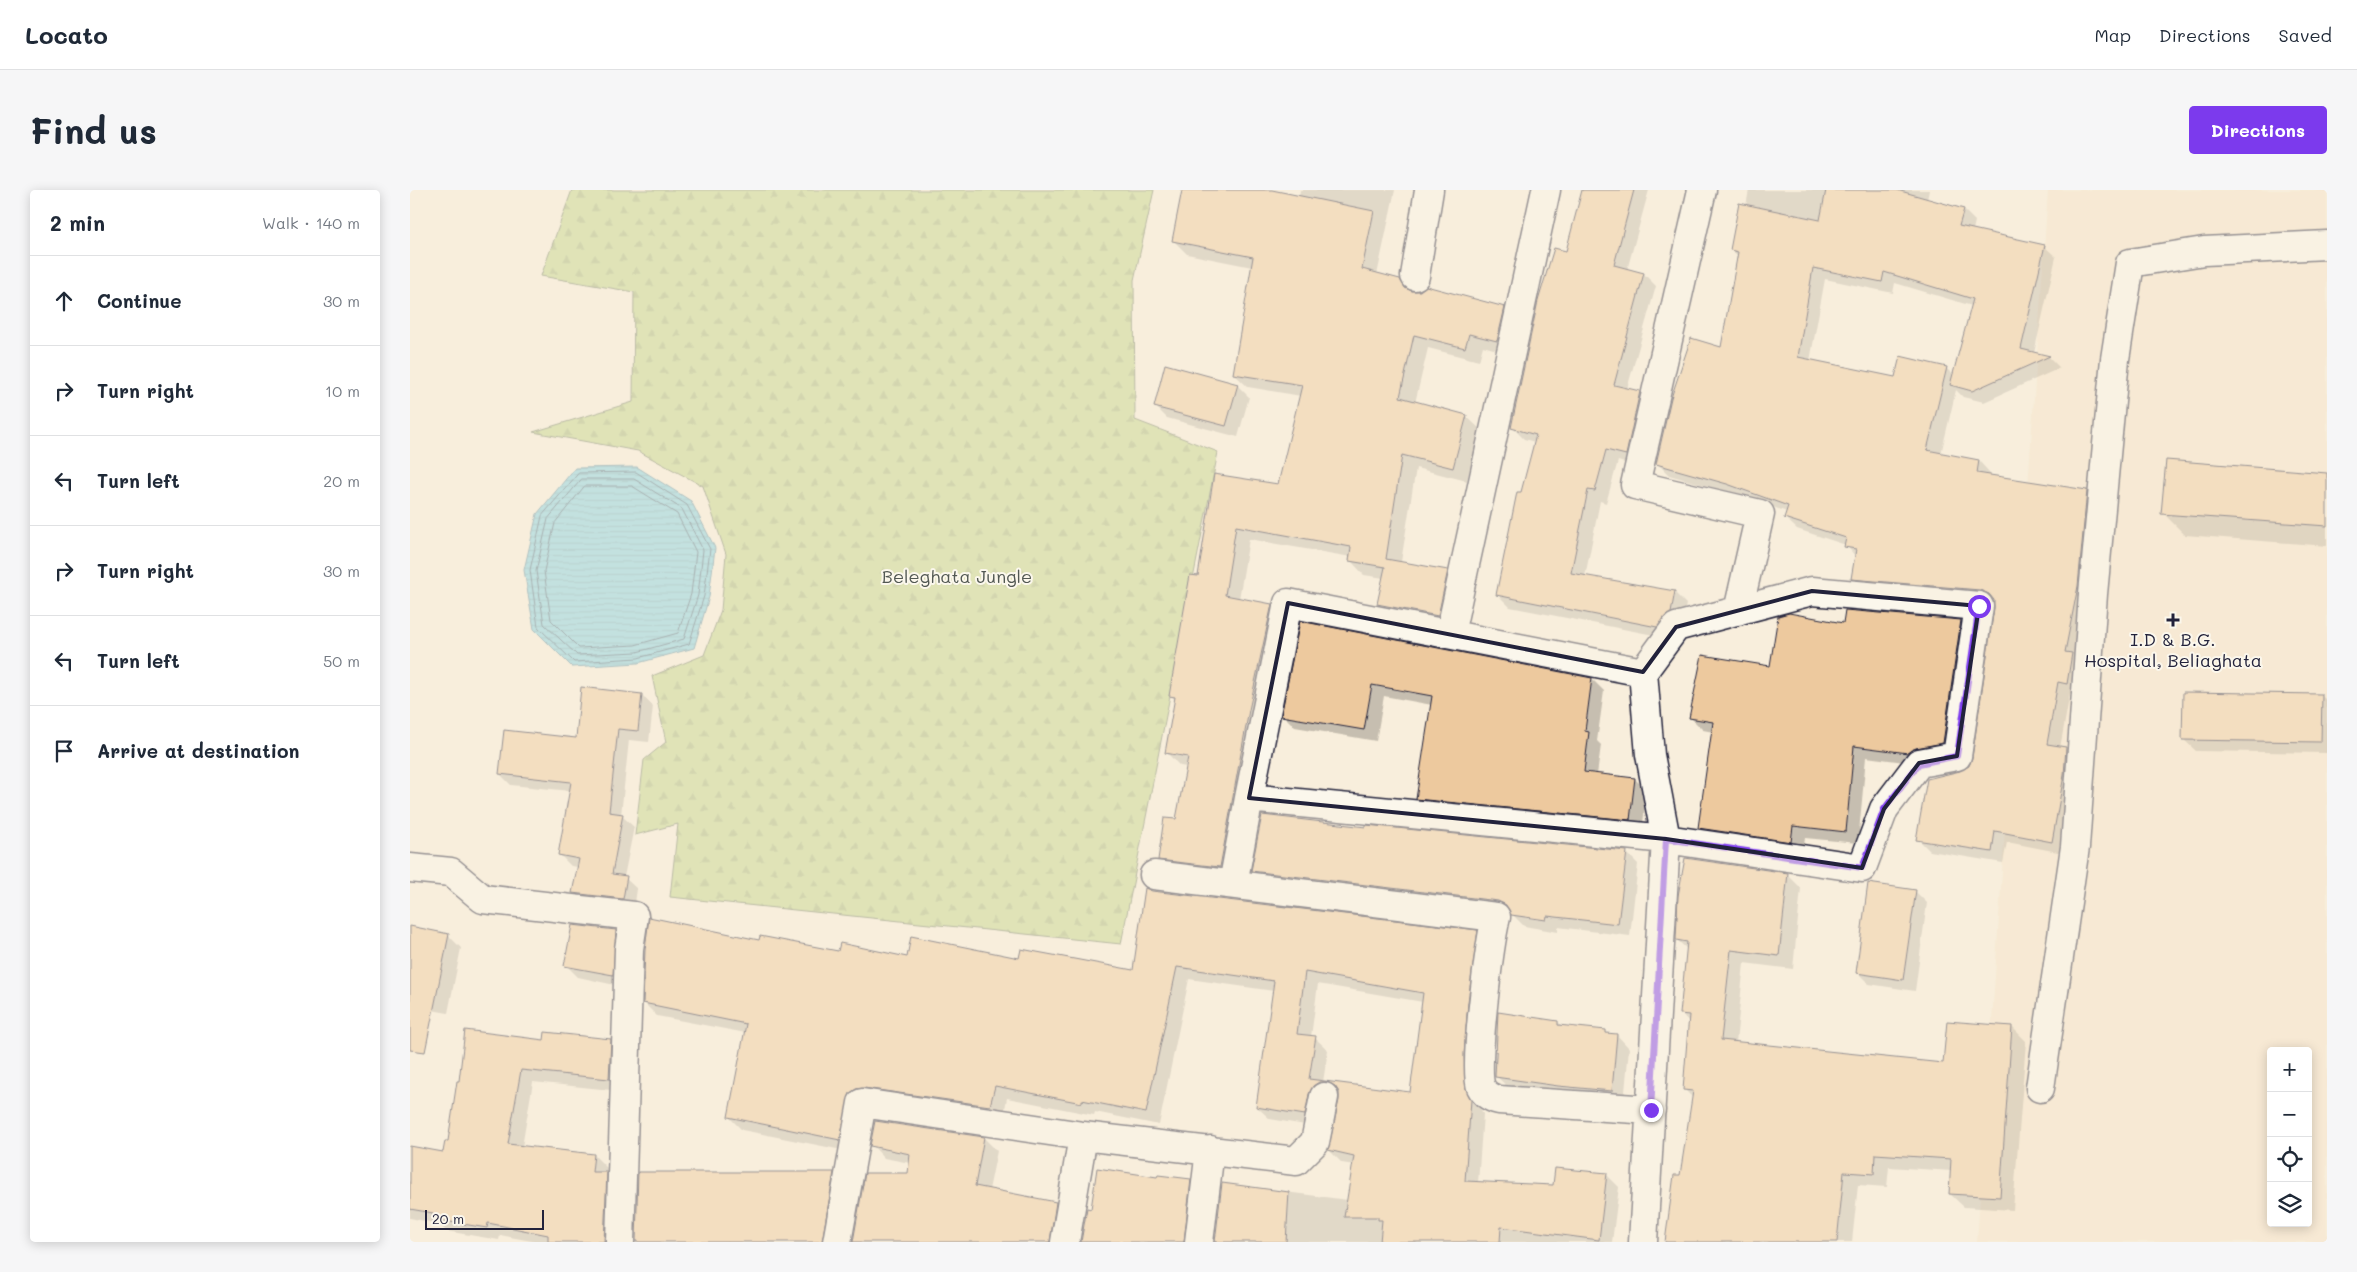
<!DOCTYPE html>
<meta charset="utf-8">
<style>
:root{--surface:#fff;--page:#f6f6f7;--text:#1f2937;--muted:#747a83;--line:#e0e1e3;--accent:#7c3aed}
body{margin:0;font-family:Mali,sans-serif;background:var(--page);color:var(--text)}
.controls{position:absolute;right:15px;bottom:15px;display:grid;overflow:hidden;border-radius:5px;box-shadow:0 2px 12px #0003}
.controls button{width:45px;height:45px;display:grid;place-items:center;padding:0;border:0;border-bottom:1px solid var(--line);background:var(--surface);color:var(--text);font:25px sans-serif}
.scale{position:absolute;left:15px;bottom:12px;width:119px;box-sizing:border-box;padding-left:5px;border:2px solid #22223b;border-top:0;font-size:14px;line-height:18px;white-space:nowrap;color:#22223b;-webkit-text-stroke:4px #fbf7ec;paint-order:stroke}
.stop{position:absolute;width:15px;height:15px;margin:-11px;border:4px solid #7c3aed;border-radius:50%;background:#fff}
.stop.end{background:#7c3aed;border-color:#fff;box-shadow:0 1px 5px #0008}
.list{margin:0;padding:0;list-style:none}
h2{display:flex;justify-content:space-between;align-items:center;height:65px;margin:0;padding:0 20px;font-size:21px}
h2 small{font-size:16px;font-weight:400;color:var(--muted)}
.list li{display:grid;grid-template-columns:32px 1fr auto;gap:15px;align-items:center;box-sizing:border-box;height:90px;padding:0 20px;border-top:1px solid var(--line)}
.list b{display:block;font-size:19px;white-space:nowrap}
.list em{font-size:16px;font-style:normal;color:var(--muted)}
.icon{flex:none;width:28px;height:28px;fill:none;stroke:currentColor;stroke-width:2;stroke-linecap:round;stroke-linejoin:round}
.map{position:relative;flex:none;width:1917px;height:1052px;overflow:hidden;border-radius:5px}
header{display:flex;align-items:center;gap:30px;box-sizing:border-box;height:70px;padding:0 25px;background:var(--surface);border-bottom:1px solid var(--line)}
header strong{font-size:24px}
nav{display:flex;gap:28px;margin-inline-start:auto;font-size:18px}
.intro{display:flex;align-items:center;justify-content:space-between;box-sizing:border-box;height:120px;padding:0 30px}
h1{margin:0;font-size:35px}
.button{padding:12px 22px;border-radius:5px;background:var(--accent);color:#fff;font-size:18px;font-weight:700}
main{display:flex;gap:30px;padding:0 30px}
aside{flex:1;background:var(--surface);border-radius:5px;box-shadow:0 2px 12px #0003}
.map>svg:first-child{display:block}
.built{fill:#f5e3c9;fill-rule:evenodd}
.forest{fill:url(#forest-firs);stroke:#727c63}
.water{fill:url(#water-rules);stroke:#5d8ba0}
.shadow{fill:#0003;fill-rule:evenodd}
.lines{fill:none;stroke-linecap:round;stroke-linejoin:round}
.shore{stroke:#49687e;stroke-width:1}
.building{fill:#edc99e;stroke:#22223b;fill-rule:evenodd}
.minor-casing{stroke:#22223b;stroke-width:31}
.minor{stroke:#fbf7ec;stroke-width:28}
.route{stroke:#7c3aed;stroke-width:6}
.marked{fill:none;stroke:#22223b;stroke-width:4;stroke-linejoin:round}
.poi-dot{fill:#22223b;stroke:#fbf7ec;stroke-width:2}
.labels{text-anchor:middle;stroke-width:4;stroke-linejoin:round;paint-order:stroke}
.park-label{font-size:18px;fill:#525853;stroke:#fbf7ec}
.poi-label{font-size:18px;fill:#22223b;stroke:#fbf7ec}
</style>
<header>
<strong>Locato</strong>
<nav><a>Map</a><a>Directions</a><a>Saved</a></nav>
</header>
<div class="intro"><h1>Find us</h1><a class="button">Directions</a></div>
<main>
<aside>
<h2>2 min<small>Walk · 140 m</small></h2>
<ul class="list">
<li><svg class="icon" aria-label="ahead" viewBox="0 0 24 24"><path d="M12 20V5M6 11l6-6 6 6"/></svg><div><b>Continue</b></div><em>30 m</em></li>
<li><svg class="icon" aria-label="right" viewBox="0 0 24 24"><path d="M7 20v-9h11M14 6l5 5-5 5"/></svg><div><b>Turn right</b></div><em>10 m</em></li>
<li><svg class="icon" aria-label="left" viewBox="0 0 24 24"><path d="M17 20v-9H6M10 6l-5 5 5 5"/></svg><div><b>Turn left</b></div><em>20 m</em></li>
<li><svg class="icon" aria-label="right" viewBox="0 0 24 24"><path d="M7 20v-9h11M14 6l5 5-5 5"/></svg><div><b>Turn right</b></div><em>30 m</em></li>
<li><svg class="icon" aria-label="left" viewBox="0 0 24 24"><path d="M17 20v-9H6M10 6l-5 5 5 5"/></svg><div><b>Turn left</b></div><em>50 m</em></li>
<li><svg class="icon" aria-label="arrive" viewBox="0 0 24 24"><path d="M6 21V4h12l-3 4 3 4H6"/></svg><div><b>Arrive at destination</b></div></li>
</ul>
</aside>
<div class="map">
<svg width="1917" height="1052" viewBox="0 0 1917 1052">
<defs>
<pattern id="forest-firs" width="22" height="20" patternUnits="userSpaceOnUse" patternTransform="scale(1.25)"><rect width="22" height="20" fill="#c3d68b"/><path d="M5 1l3.5 6h-7zM16 11l3.5 6h-7z" fill="#a7b779"/></pattern>
<pattern id="water-rules" width="6" height="5" patternUnits="userSpaceOnUse" patternTransform="scale(1.25)"><rect width="6" height="5" fill="#84d1e3"/><path d="M0 2.5h6" fill="none" stroke="#72b3c4"/></pattern>
</defs>
<rect width="100%" height="100%" fill="#f8eedc"/>
<filter id="ink" filterUnits="userSpaceOnUse"><feTurbulence type="fractalNoise" baseFrequency=".02" numOctaves="2"/><feDisplacementMap in="SourceGraphic" scale="10" xChannelSelector="R" yChannelSelector="G"/><feConvolveMatrix kernelMatrix="1 2 1 2 8 2 1 2 1" color-interpolation-filters="sRGB"/></filter>
<g filter="url(#ink)">
<path class="built" d="M1638 0H1917V1052H1567ZM1861 861H1898V1033H1861Z"/>
<path class="forest" d="M162 0H744L724 90 725 230 808 262 711 754 260 707 268 634 225 645 234 570 256 552 242 486 294 465 311 420 316 364 293 296 228 261 123 242 223 212 224 102 131 86Z"/>
<path class="water" d="M227 277 281 311 305 358 299 407 284 458 228 473 162 477 124 439 114 380 127 324 165 278Z"/>
<path class="shadow" d="M774 0H856L889 7 890 0H985L967 85 989 91 1002 103 1094 118 1108 132 1101 164 1073 156 1069 171 1018 158 1005 213 1056 226 1070 239 1057 291 1006 278 991 372 1037 382 1051 395 1041 439 982 428 968 414 974 388 954 385 941 371V367L839 349 829 409 861 415 875 429 824 690 763 683 749 669 767 631 777 577 770 576 757 563 765 510 761 505 789 388 805 286 869 295 891 206 838 197 824 184 842 77 777 64 763 50Z
M1174 0H1239L1217 80 1234 84 1246 96 1217 199 1230 202 1242 214 1228 277 1208 271 1196 313 1190 311 1175 387 1264 402 1276 414 1272 435 1259 448 1100 417 1088 405 1125 252 1114 249 1102 237 1157 63Z
M1339 0H1519L1517 10 1554 20 1565 31 1563 40 1634 56 1646 67 1624 163 1639 167 1650 178 1574 212 1553 207 1546 200 1531 264 1569 271 1580 283V287L1676 301 1688 313 1668 505 1660 503 1650 558 1656 559 1668 570 1653 663 1597 652 1593 673 1520 661 1508 649 1551 582 1560 577 1564 569 1585 412 1454 400 1442 388 1446 367 1436 355 1387 339 1375 328 1377 322 1330 305 1259 285 1247 273 1312 158 1328 66 1321 60 1336 16ZM1415 89 1483 103 1485 93 1562 116 1544 186 1536 178 1486 188 1400 171Z
M827 195 839 207 828 247 757 228 745 216Z
M1917 284V356L1775 345 1753 323Z
M1551 431 1563 443 1545 564 1510 574 1456 567 1448 653 1395 648 1393 663 1301 650 1289 637 1303 542 1293 540 1281 528 1434 434Z
M891 433 1182 489 1194 501 1187 551 1191 555 1187 585 1225 589 1237 601 1232 641 1019 620 1007 608 1022 515 974 506 966 551 885 537 873 525Z
M232 505 243 516 239 552 219 550 211 625 224 637 214 687 227 699 224 720 175 714 163 703 168 677 161 676 150 665 161 601 101 595 90 584 167 549Z
M1911 505 1917 511V563L1786 561 1773 549Z
M957 638 1216 662 1228 674 1220 746 1148 737V742L1114 736 1101 723 855 693 843 681Z
M1377 684 1391 698 1383 779 1334 773 1326 853 1535 875 1602 837 1616 851 1603 1020 1554 1017 1540 1004 1542 981 1479 977 1477 997 1448 995 1442 1052H1256L1271 987 1283 908 1274 899 1279 832 1271 823 1278 760 1267 750Z
M1505 701 1517 713 1505 801 1459 794 1447 782Z
M742 702 1067 742 1080 754 1068 913 1073 924 1068 993 1144 997 1196 984 1209 997 1202 1052H806L813 994 938 1010 944 975 932 973 919 960 931 910 930 904H923L907 937 860 929 847 917 864 801 779 789 749 935 685 922 684 925 597 908 593 929 468 910 442 962 332 940 319 927 336 843 247 826 234 813 350 751 429 763 498 768 610 770 724 782ZM908 794 1013 812 1001 904 913 892 918 860 905 848 901 847Z
M0 737 38 745 51 758 38 823 0 816Z
M206 741 218 753 214 797 168 787 156 775Z
M1148 832 1153 837 1195 841 1199 844 1207 845 1219 858 1214 913 1099 898 1086 886Z
M200 850 213 863 211 901 123 892 112 957 184 965 197 978 196 983 209 996 207 1052H127L90 1045 89 1050 36 1041 29 1034 0 1028V957L34 964 39 953 135 851Z
M574 948 587 961 579 1000 645 1013 658 1026 655 1052H444L499 984 500 973 474 968 462 955Z
M423 984 436 996 426 1052H227Z
M748 988 780 990 793 1003 787 1052H672L682 1021Z"/>
<g class="lines">
<path class="shore" d="M169 283 226 282 277 315 300 359 294 406 279 454 228 468 164 472 128 437 120 380 132 326Z
M172 289H224L272 319 293 360 288 405 274 449 227 462 167 465 134 434 126 381 138 329Z
M175 296H222L267 324 286 362 281 404 268 443 225 455 169 458 141 430 134 381 145 333Z"/>
</g>
<path class="building" d="M772 0H862L964 21 952 79 990 89 995 98 1002 101H1010L1016 96 1095 117 1087 151 1059 144 1055 158 1004 145 990 207 1057 225 1043 278 992 265 976 369 1038 380 1028 426 967 414 975 377 939 371 941 357 826 336 815 405 862 414 839 520 810 677 748 670 754 628 766 629 778 567 755 563 765 507 759 506 780 385 788 386 804 284 868 294 892 195 823 184 843 67 762 51Z
M1172 0H1224L1204 75 1234 83 1204 195 1230 201 1216 265 1196 260 1185 301 1178 300 1161 383 1265 401 1261 423 1247 437 1086 405 1107 302H1111L1126 245 1101 238 1128 111 1144 58 1156 61Z
M1416 0H1487L1554 19 1549 36 1635 55 1611 159 1640 166 1562 201 1540 195 1563 109 1474 82 1472 92 1403 78 1388 167 1485 187 1490 166 1537 177 1517 260 1569 270 1567 283 1677 300 1668 396 1655 462 1662 463 1657 494 1648 492 1637 554 1656 557 1654 585 1642 652 1585 641 1582 662 1506 650 1517 589 1550 581 1559 576 1562 568 1584 418V410L1579 404 1570 400 1441 389 1446 359 1434 357 1436 348 1374 328 1378 316 1317 294 1246 274 1261 208 1281 148 1311 157 1328 62 1320 60 1329 13 1410 30Z
M755 174 828 194 816 236 744 217Z
M1756 270 1917 283V336L1751 324Z
M1435 420 1551 430 1533 553 1506 558 1498 563 1444 556 1436 642 1383 636 1381 652 1288 638 1303 532 1279 528 1292 465 1360 476 1368 426 1379 423 1433 433Z
M890 431 1182 488 1175 541 1179 542 1174 582 1225 588 1220 630 1006 609 1022 506 962 495 954 540 871 526Z
M171 497 232 504 228 541 208 539 199 622 213 624 202 684 217 686 213 709 162 703 169 669 148 665 161 592 89 584 94 540 166 548Z
M1773 502 1912 504 1911 552 1772 550Z
M852 625 956 637V635L1217 661 1208 734 1137 726 1136 730 1101 725 1096 715 1088 711 841 681Z
M1275 668 1378 683 1369 766 1321 760 1311 850 1533 873 1537 831 1602 836 1590 1007 1539 1004 1541 969 1465 964 1464 984 1434 982 1427 1052H1255L1264 985H1270L1283 901 1273 900 1279 825 1270 824 1277 752 1266 750 1268 706Z
M1458 693 1506 700 1493 790 1446 783Z
M735 698 742 701 1068 740 1058 812 1054 865 1056 899 1061 910 1055 991 1143 995 1145 978 1197 983 1189 1050 1091 1037 1090 1052H970L972 1030H968V1027H934L944 966 918 960 929 910V902L925 896 917 892H909L903 896 899 904 895 925 846 917 864 791 767 777 736 923 672 910V913L585 896 580 916 454 898 446 899 440 903 430 950 318 927 336 834 233 813 235 760 239 727 349 750 350 746 428 761 430 753 497 767 501 746 609 768 611 759 723 780ZM895 782 1013 803 1000 902 899 889 906 846 887 844Z
M162 735 206 740 203 785 154 776Z
M0 736 39 744 15 862 0 860Z
M1088 822 1148 831V835L1196 840V843L1207 844 1202 901 1148 896 1085 887Z
M55 840 134 850 135 842 201 849 199 889 111 880 98 954 184 964 182 982H197L194 1052H138V1045L78 1033 77 1038 22 1029 23 1023 0 1019V956L33 962 35 951H38L47 891H49Z
M465 931 574 947 565 996 646 1012 640 1052H443L455 983H498L500 964 460 956Z
M687 978 747 987 748 985 781 989 774 1052H671L677 1018 681 1019Z
M228 982H424L412 1052H226Z
M812 993 879 1002 876 1052H805Z"/>
<g class="lines">
<defs>
<path id="minor" d="M1292 0 1225 295 1350 324 1328 421
M1005 86 1019 0
M1040 444 1136 0
M0 678 41 682 73 709 224 726 219 759 210 1052
M744 685 1086 727C1080 752 1063 877 1071 897 1075 905 1081 908 1089 910L1241 920
M823 694 839 608
M1630 898 1665 657 1683 404 1705 169 1720 73 1794 61 1917 55
M673 946 886 971 905 952 914 907
M427 1052 452 913 673 946 655 1052
M789 1052 800 960
M1233 1052 1256 649 1240 565 1233 482 878 413 839 608 1256 649 1452 678 1474 619 1509 573 1547 566 1569 416 1402 401 1266 437 1233 482"/>
</defs>
<use href="#minor" class="minor-casing"/>
<use href="#minor" class="minor"/>
</g>
</g>
<g class="lines" filter="url(#ink)">
<path class="route" d="M1241 920 1256 649 1452 678 1474 619 1509 574 1547 566 1569 416"/>
</g>
<path d="M0 0H1917V1052H0ZM1402 401 1569 416 1547 566 1509 573 1474 619 1452 678 1256 649 839 608 878 413 1233 482 1266 437Z" fill="#f8eedc" fill-opacity=".55" fill-rule="evenodd"/>
<path class="marked" d="M1402 401 1569 416 1547 566 1509 573 1474 619 1452 678 1256 649 839 608 878 413 1233 482 1266 437Z"/>
<path class="poi-dot" d="M1760.5 422.5h5v5h5v5h-5v5h-5v-5h-5v-5h5z"/>
<g class="labels">
<g class="park-label">
<text x="547" y="393">Beleghata Jungle</text>
</g>
<g class="poi-label">
<text x="1763" y="456">I.D &amp; B.G.<tspan x="1763" dy="21">Hospital, Beliaghata</tspan></text>
</g>
</g>
</svg>
<div class="controls">
<button>+</button>
<button>−</button>
<button><svg class="icon" aria-label="locate" viewBox="0 0 24 24"><circle cx="12" cy="12" r="6"/><path d="M12 2v4M12 18v4M2 12h4M18 12h4"/></svg></button>
<button><svg class="icon" aria-label="layers" viewBox="0 0 24 24"><path d="M12 4l9 5-9 5-9-5zM3 14l9 5 9-5"/></svg></button>
</div>
<div class="scale">20 m</div>
<div class="stop" style="left:1569px;top:416px"></div>
<div class="stop end" style="left:1241px;top:920px"></div>
</div>
</main>
